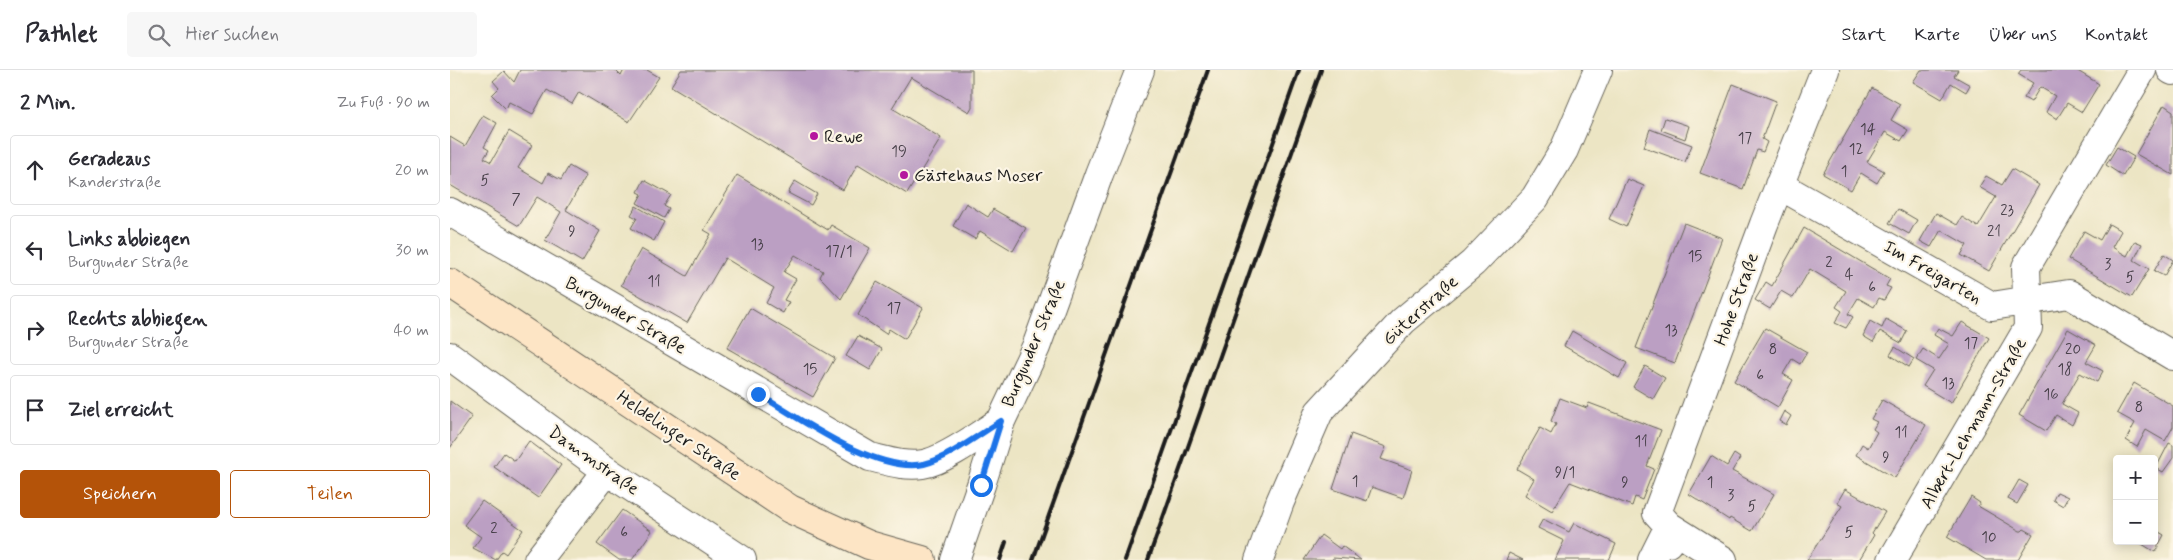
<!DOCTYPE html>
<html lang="de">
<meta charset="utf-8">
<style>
:root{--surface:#fff;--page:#f7f7f7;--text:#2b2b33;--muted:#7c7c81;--line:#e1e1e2;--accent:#b45309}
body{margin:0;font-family:Mynerve,sans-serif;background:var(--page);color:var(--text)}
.controls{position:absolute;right:15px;bottom:15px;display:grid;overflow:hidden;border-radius:5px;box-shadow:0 2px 12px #0003}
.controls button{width:45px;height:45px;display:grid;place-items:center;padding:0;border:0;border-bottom:1px solid var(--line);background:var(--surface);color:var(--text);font:25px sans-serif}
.stop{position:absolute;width:15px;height:15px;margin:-11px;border:4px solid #1a73e8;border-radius:50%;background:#fff}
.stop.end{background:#1a73e8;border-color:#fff;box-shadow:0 1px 5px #0008}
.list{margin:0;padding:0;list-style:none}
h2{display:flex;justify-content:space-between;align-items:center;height:65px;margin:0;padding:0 20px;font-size:21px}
h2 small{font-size:16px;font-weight:400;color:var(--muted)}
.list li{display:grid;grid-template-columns:32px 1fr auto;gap:15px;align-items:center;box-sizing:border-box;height:70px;margin:0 10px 10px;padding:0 10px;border:1px solid var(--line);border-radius:5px}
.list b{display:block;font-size:19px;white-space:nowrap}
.list p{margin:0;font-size:16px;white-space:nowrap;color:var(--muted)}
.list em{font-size:16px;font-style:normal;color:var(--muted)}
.actions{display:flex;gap:10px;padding:15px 20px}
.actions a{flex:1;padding:11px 0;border:1px solid var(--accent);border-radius:5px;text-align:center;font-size:18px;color:var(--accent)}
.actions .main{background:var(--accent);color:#fff}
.icon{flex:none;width:28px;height:28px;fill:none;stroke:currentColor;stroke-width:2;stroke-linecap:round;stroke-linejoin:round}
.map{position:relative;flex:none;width:1723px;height:490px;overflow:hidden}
header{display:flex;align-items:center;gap:30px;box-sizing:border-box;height:70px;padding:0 25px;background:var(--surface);border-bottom:1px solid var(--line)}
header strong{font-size:24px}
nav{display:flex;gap:28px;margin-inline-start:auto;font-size:18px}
.search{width:350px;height:45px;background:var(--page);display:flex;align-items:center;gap:12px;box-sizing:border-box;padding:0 18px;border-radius:5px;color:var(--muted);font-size:19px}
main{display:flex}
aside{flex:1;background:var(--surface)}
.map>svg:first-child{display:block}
.building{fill:#bb9fc3}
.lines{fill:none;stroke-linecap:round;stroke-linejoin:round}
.street-casing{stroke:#656257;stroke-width:30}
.secondary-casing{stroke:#656257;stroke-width:30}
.street{stroke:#fff;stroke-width:28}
.secondary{stroke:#fde5c5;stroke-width:28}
.rail{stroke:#1c1c1c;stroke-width:4}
.route{stroke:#1a73e8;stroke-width:6}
.poi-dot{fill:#b5179e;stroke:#fcf5e5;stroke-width:2}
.labels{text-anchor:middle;stroke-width:4.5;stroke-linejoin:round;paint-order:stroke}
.number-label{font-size:15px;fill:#443d46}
.poi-label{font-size:18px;fill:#1c1c1c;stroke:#fcf5e5;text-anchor:start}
.street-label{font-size:18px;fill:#1c1c1c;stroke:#fcf5e5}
</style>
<header>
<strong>Pathlet</strong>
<div class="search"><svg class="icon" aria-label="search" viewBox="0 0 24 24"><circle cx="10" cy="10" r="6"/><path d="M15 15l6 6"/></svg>Hier suchen</div>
<nav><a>Start</a><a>Karte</a><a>Über uns</a><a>Kontakt</a></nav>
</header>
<main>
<aside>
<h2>2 Min.<small>Zu Fuß · 90 m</small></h2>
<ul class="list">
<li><svg class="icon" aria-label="ahead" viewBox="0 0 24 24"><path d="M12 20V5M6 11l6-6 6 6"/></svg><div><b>Geradeaus</b><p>Kanderstraße</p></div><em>20 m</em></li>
<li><svg class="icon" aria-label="left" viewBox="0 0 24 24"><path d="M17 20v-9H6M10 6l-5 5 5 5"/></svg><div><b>Links abbiegen</b><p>Burgunder Straße</p></div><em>30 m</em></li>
<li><svg class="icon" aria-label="right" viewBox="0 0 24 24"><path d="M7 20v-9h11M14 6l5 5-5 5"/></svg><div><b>Rechts abbiegen</b><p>Burgunder Straße</p></div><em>40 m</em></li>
<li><svg class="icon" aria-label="arrive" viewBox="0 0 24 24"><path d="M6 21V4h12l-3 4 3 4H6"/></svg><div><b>Ziel erreicht</b></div></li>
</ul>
<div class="actions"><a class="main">Speichern</a><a>Teilen</a></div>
</aside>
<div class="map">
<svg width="1723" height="490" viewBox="0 0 1723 490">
<rect width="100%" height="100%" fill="#fcf5e5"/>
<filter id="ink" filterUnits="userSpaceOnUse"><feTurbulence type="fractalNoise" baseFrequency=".02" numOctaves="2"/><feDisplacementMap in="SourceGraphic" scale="10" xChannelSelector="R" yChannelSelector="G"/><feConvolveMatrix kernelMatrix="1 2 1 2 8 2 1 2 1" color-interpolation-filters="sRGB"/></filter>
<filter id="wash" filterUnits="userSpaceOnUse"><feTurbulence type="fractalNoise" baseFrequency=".0096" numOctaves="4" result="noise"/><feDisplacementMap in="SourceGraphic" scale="20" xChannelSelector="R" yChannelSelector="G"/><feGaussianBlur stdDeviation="1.12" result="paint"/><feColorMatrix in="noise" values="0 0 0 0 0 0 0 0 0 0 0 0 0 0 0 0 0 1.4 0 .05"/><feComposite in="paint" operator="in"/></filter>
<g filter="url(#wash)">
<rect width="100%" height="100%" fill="#ece5c4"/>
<g id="blocks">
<path class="building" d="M70 0H165L171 6 174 0H197L209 7 179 52 129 22 122 34 97 20 83 44 59 32 56 39 42 25 49 18 43 11 54 1 64 12Z
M231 0H522V37L519 42 461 7 442 38 491 68 457 124 408 94 393 120 221 16Z
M1471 0H1508L1504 6 1520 15 1516 22 1501 13 1492 29 1463 12Z
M1571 0H1626L1649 14 1632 42 1617 33 1607 49 1596 42 1605 26 1590 17 1581 32 1574 28 1583 13 1568 4Z
M1283 14 1326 31 1312 69 1317 72 1313 82 1307 80 1293 119 1250 103Z
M1422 18 1450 34 1441 50 1458 60 1451 71 1435 62 1417 92 1434 101 1427 113 1411 103 1401 120 1373 104Z
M1714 35 1723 41V105L1686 84Z
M33 45 47 53 34 77 39 80 34 88 41 92 59 61 82 75 68 98 93 113 98 103 111 110 119 96 136 106 116 140 150 161 132 192 95 170 111 142 97 133 87 127 69 156 0 115V67L15 76Z
M1215 48 1239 56 1235 69 1211 60Z
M1200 59 1242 75 1235 92 1194 77Z
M1667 77 1684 87 1673 106 1656 95Z
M1562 99 1589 115 1539 201 1511 185 1517 175 1491 160 1481 177 1470 171 1486 143 1507 155 1512 147 1528 157 1546 127 1529 117 1536 106 1552 115Z
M287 105 378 160 381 155 420 178 391 229 370 207 373 201 345 185 334 202 346 209 334 230 339 232 333 243 316 233 324 218 275 188 237 253 171 215 191 179 237 206 261 164 254 160Z
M1177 109 1194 116 1176 157 1159 149Z
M194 110 221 125 214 136 219 139 214 148 187 133 192 124 188 122Z
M345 111 367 124 361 135 338 123Z
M516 133 538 147 543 139 576 158 563 181 530 161 525 169 503 156Z
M186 136 214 152 204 171 181 158 187 148 181 145Z
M1448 139 1467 150 1459 164 1439 153Z
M1234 153 1272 168 1225 293 1186 278Z
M1659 154 1671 161 1662 177 1677 186 1685 171 1692 174 1684 190 1699 199 1682 227 1618 189 1634 161 1650 170Z
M1354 158 1440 209 1436 216 1441 218 1434 230 1429 228 1424 237 1408 228 1398 244 1403 247 1396 258 1385 253 1392 241 1386 237 1396 221 1360 199 1343 228 1331 221 1320 239 1305 230 1316 212 1322 216Z
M1714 184 1723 190 1714 206 1704 201Z
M427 212 473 238 455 269 439 259 436 264 408 245Z
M300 238 385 288 363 327 277 278Z
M1436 249 1457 261 1451 273 1430 261 1423 272 1413 266 1420 251 1432 258Z
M1512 252 1539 268 1501 333 1473 316 1483 300 1466 290 1473 279 1489 289 1499 274 1484 265 1488 258 1503 266Z
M1315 258 1357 282 1350 294 1342 289 1333 304 1343 310 1328 337 1284 311Z
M1618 259 1646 275 1636 292 1653 301 1647 312 1630 303 1612 334 1628 343 1622 355 1606 345 1596 361 1569 345Z
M1122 261 1177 293 1169 308 1114 276Z
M408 266 432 279 420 300 396 286Z
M1445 277 1464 289 1459 297 1440 285Z
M1195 296 1215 308 1203 329 1183 317Z
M1684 313 1723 336V357L1715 371 1696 360 1687 377 1676 370 1685 353 1667 343Z
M1110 328 1137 338 1139 333 1211 360 1197 396 1204 399 1192 430 1185 427 1182 436 1120 412 1102 441 1075 425 1084 409 1067 399 1090 358 1101 364 1106 354 1101 351Z
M1432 330 1476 355 1445 408 1406 385 1412 374 1418 378 1427 362 1423 359 1427 352 1421 349Z
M0 331 22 347 0 378Z
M1334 341 1341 346 1336 355 1329 351Z
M901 364 936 377 931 389 962 400 953 428 922 417 917 431 883 419Z
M79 371 111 395 88 428 44 397 54 383 65 391Z
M1719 373 1723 375V388L1713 402 1706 398Z
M1284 384 1290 388 1282 401 1324 424 1302 461 1280 448 1279 450 1239 424 1261 386 1277 396Z
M1569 410 1578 415 1567 434 1558 429Z
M1395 419 1435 442 1422 463 1424 465 1409 490H1357L1392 436 1387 433Z
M1607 422 1618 427 1613 436 1603 430Z
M1521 427 1530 433 1528 436 1570 461H1572L1574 459 1583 464 1568 490H1536L1497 467Z
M32 431 73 460 56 484 52 481 46 490 23 478 31 467 14 455Z
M172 440 202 461 182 490H169L147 474Z
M1093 449 1119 462 1124 453 1166 474 1159 490H1105L1114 471 1088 458Z
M1704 459 1714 465 1705 482 1687 471H1704Z
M871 465 890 479 892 476 911 490 883 488 882 490H854Z
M1059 483 1073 490H1056Z"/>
</g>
</g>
<g filter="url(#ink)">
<use href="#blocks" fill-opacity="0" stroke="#656257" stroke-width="1"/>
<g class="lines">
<defs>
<path id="street" d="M1721 0 1723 1
M1329 115 1542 236 1619 224 1723 286
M0 142 420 387C437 391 455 397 473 394 494 391 532 363 551 351
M0 286 157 401 292 490
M1218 473 1219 456 1273 490
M88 490 157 401
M505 490 531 415 551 351 586 277 649 104 690 0
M809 490 830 432 869 342 953 251 1023 193 1085 128 1114 80 1148 0
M1202 490 1219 456 1207 443 1314 154 1375 0
M1442 490 1578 258 1576 197 1692 0"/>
<path id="secondary" d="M0 213 340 439 419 475 472 490"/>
</defs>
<use href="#street" class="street-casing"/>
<use href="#secondary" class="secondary-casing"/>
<use href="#street" class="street"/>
<use href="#secondary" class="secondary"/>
<path class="rail" d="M550 490 556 472
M583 490 758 0
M675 490 849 0
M698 490 871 0"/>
</g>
</g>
<g class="lines" filter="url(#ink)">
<path class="route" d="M308 324C350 348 425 404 474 394 497 389 530 364 551 351L531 415"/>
</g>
<g class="poi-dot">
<circle cx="364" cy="66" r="5"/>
<circle cx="454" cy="105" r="5"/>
</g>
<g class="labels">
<g class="number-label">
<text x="1418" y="64">14</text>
<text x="1295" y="73">17</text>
<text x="1406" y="84">12</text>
<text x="449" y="86">19</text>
<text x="1394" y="106">1</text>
<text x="35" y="115">5</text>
<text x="66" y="134">7</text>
<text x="1557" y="145">23</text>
<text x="122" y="166">9</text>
<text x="1544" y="166">21</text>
<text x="307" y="179">13</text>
<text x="389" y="186">17/1</text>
<text x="1245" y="191">15</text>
<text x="1379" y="197">2</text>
<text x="1658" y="199">3</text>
<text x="1399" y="209">4</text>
<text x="1680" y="212">5</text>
<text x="204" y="216">11</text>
<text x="1422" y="222">6</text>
<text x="444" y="243">17</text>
<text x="1221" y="265">13</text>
<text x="1521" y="278">17</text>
<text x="1323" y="284">8</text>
<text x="1623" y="284">20</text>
<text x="360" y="304">15</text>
<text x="1615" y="304">18</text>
<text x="1310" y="310">6</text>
<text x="1498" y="318">13</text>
<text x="1601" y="329">16</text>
<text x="1689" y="342">8</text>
<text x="1451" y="367">11</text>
<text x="1191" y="376">11</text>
<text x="1436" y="392">9</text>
<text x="1115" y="407">9/1</text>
<text x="905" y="416">1</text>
<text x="1175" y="417">9</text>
<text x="1260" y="417">1</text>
<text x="1281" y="430">3</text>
<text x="1302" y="441">5</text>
<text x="44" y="463">2</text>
<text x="174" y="467">6</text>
<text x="1399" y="467">5</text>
<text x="1539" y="472">10</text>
</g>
<g class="poi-label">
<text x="374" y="72">Rewe</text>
<text x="464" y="111">Gästehaus Moser</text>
</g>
<g class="street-label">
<text transform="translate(1483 202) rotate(30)" y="6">Im Freigarten</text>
<text transform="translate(1286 229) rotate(-70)" y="6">Hohe Straße</text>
<text transform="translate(970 240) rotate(-42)" y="6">Güterstraße</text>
<text transform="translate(176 245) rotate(30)" y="6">Burgunder Straße</text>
<text transform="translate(583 273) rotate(-67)" y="6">Burgunder Straße</text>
<text transform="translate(1523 353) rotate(-60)" y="6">Albert-Lehmann-Straße</text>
<text transform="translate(229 365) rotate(34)" y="6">Heldelinger Straße</text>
<text transform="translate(144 390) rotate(35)" y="6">Dammstraße</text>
</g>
</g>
</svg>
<div class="controls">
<button>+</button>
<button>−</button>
</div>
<div class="stop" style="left:531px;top:415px"></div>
<div class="stop end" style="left:308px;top:324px"></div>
</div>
</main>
